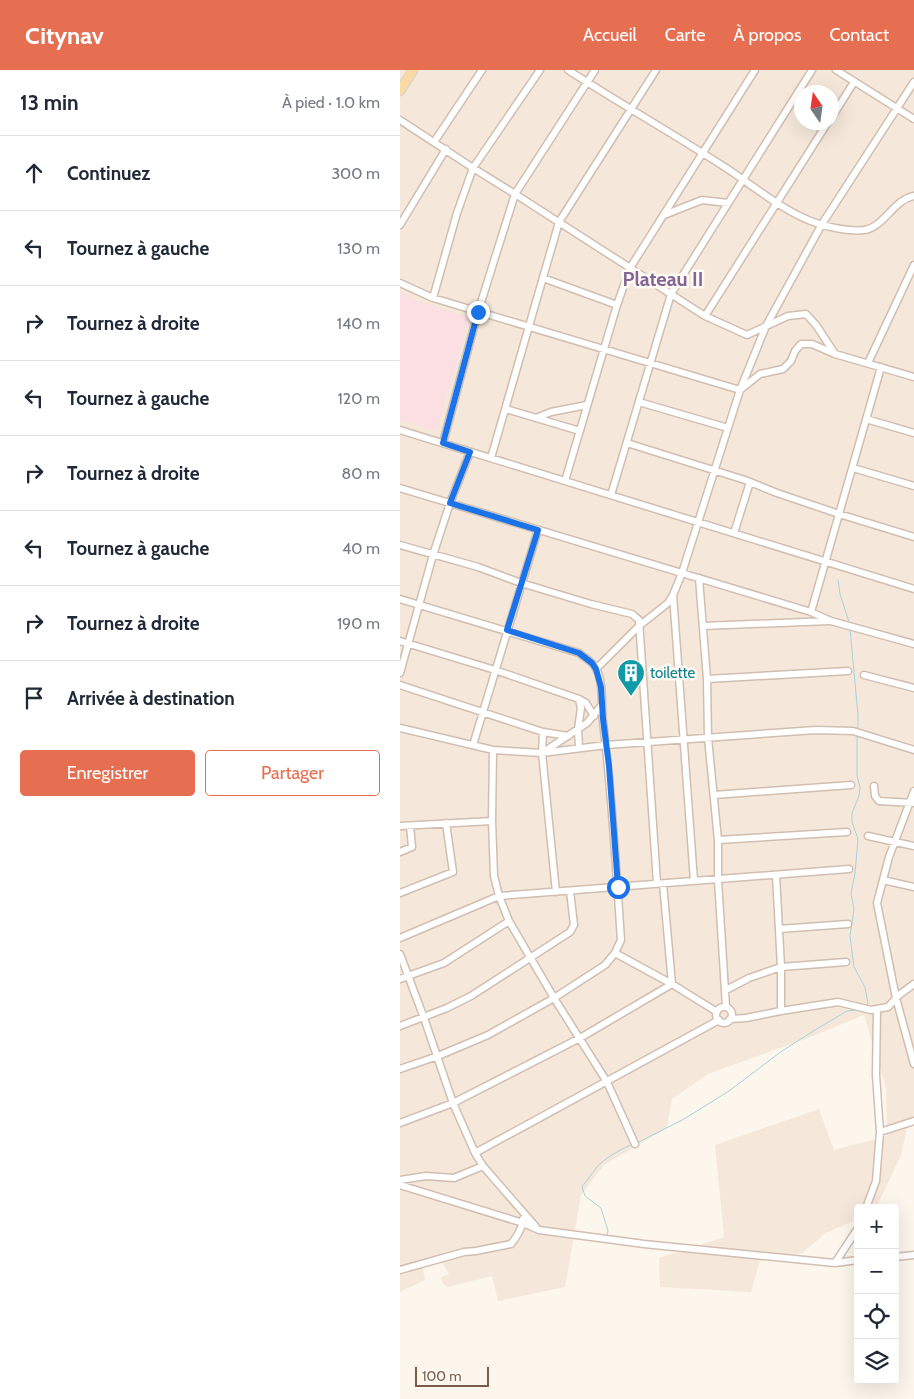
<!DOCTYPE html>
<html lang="fr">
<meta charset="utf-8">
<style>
:root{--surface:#fff;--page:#f2f2f3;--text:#1f2937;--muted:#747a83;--line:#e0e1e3;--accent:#e76f51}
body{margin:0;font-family:Cabin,sans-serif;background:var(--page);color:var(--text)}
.controls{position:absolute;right:15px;bottom:15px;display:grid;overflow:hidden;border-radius:5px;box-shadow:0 5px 20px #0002}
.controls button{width:45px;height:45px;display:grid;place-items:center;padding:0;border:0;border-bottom:1px solid var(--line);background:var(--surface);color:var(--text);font:25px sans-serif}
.compass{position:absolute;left:394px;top:15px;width:45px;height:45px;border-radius:50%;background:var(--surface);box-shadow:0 5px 20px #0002;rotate:347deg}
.scale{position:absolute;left:15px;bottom:12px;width:74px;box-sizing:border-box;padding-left:5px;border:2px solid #7a5c4d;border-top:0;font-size:14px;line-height:18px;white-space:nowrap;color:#7a5c4d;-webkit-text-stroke:4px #fffaf3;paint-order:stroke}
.stop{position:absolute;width:15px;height:15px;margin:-11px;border:4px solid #1a73e8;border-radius:50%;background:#fff}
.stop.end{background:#1a73e8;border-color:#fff;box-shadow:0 1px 5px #0008}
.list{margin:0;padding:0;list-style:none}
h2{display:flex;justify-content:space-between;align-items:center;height:65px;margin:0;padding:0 20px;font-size:21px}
h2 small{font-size:16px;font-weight:400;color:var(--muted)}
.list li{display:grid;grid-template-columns:32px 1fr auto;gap:15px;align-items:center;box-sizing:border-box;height:75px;padding:0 20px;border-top:1px solid var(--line)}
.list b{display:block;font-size:19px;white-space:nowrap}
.list em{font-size:16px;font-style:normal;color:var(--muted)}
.actions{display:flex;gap:10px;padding:15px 20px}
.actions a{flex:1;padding:11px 0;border:1px solid var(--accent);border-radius:5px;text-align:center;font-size:18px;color:var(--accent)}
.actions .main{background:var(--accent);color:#fff}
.icon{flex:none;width:28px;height:28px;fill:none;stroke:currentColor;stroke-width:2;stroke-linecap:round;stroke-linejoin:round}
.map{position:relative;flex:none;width:514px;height:1329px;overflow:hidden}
header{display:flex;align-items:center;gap:30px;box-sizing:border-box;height:70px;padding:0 25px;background:var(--accent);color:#fff}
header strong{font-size:24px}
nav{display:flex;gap:28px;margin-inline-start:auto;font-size:18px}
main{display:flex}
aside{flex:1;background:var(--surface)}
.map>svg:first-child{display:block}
.residential{fill:#f5e8da;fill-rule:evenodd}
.medical{fill:#fbdfe3}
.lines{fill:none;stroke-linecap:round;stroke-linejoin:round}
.stream{stroke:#a5d3da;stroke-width:1}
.minor-casing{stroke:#d1beb0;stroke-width:9}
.major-casing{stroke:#dad1cd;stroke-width:11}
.minor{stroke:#fff;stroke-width:6}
.major{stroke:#fbd9a5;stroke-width:9}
.route{stroke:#1a73e8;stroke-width:6}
.labels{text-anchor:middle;stroke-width:5;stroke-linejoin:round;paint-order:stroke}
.culture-label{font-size:15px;fill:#0d838f;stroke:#fffaf3;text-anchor:start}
.district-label{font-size:20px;font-weight:bold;fill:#846695;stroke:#fffaf3}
</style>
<header>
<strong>Citynav</strong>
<nav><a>Accueil</a><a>Carte</a><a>À propos</a><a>Contact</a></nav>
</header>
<main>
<aside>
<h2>13 min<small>À pied · 1.0 km</small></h2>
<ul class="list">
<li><svg class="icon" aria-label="ahead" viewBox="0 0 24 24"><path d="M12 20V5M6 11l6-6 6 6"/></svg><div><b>Continuez</b></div><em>300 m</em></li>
<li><svg class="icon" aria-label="left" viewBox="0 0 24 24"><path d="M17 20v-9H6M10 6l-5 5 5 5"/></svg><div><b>Tournez à gauche</b></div><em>130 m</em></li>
<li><svg class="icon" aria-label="right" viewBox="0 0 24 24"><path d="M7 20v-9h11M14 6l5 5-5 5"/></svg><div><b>Tournez à droite</b></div><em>140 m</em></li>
<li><svg class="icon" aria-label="left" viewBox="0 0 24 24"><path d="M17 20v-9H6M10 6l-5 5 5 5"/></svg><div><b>Tournez à gauche</b></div><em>120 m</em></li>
<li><svg class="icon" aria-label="right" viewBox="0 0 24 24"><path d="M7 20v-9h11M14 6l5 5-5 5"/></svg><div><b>Tournez à droite</b></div><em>80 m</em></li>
<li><svg class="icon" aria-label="left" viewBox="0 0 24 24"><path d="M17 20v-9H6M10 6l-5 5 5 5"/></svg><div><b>Tournez à gauche</b></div><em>40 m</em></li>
<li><svg class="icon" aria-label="right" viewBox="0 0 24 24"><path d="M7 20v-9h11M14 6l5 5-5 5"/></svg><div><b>Tournez à droite</b></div><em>190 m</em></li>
<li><svg class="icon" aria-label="arrive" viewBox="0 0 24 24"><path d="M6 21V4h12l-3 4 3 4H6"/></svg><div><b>Arrivée à destination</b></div></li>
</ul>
<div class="actions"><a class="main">Enregistrer</a><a>Partager</a></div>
</aside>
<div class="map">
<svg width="514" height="1329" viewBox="0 0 514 1329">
<rect width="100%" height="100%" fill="#fdf6ec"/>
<path class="residential" d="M0 0H514V1052L508 1053 501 1085 476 1138H458V1149L426 1163 402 1183 360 1191 351 1222 260 1217 259 1188 324 1167 315 1075 419 1039 434 1080 487 1066 486 1018 464 945 408 968 308 1004 272 1029 267 1058 204 1095 181 1125 165 1217 98 1231 92 1206 48 1217 43 1214 41 1207 49 1204 41 1190 22 1195 25 1210 0 1222ZM402 22H432V52H402Z"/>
<path class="medical" d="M0 221 17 231 70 247 36 361 0 350Z"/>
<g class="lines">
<path class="stream" d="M438 510 440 524 449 552
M450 559 458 645V660
M457 666V706L460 717 459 726 452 743V752L458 769 455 803 451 824 454 839 450 866 454 897 465 917 468 934 465 937
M237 1073 284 1049 329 1021 382 981 415 960 447 941 457 940
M207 1165 208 1161 201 1138 185 1126 182 1117C187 1110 192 1104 196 1098 203 1089 223 1078 233 1074"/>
<defs>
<path id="minor" d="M168 0C219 33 272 63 323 96 350 113 376 136 406 149 421 156 448 162 465 160 485 156 493 130 514 126
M436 0 514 49
M432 47 454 12
M0 50 73 98 115 124 305 246 347 265 388 246 406 244 416 255 435 284
M34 72 82 0
M264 145 302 130 328 133
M0 155 46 79
M143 208 217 235
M0 213 33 228 340 320 366 256 422 154 514 12
M33 228 57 143 73 98 140 0
M305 246 428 52
M468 293 514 195
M239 332 328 358
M106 339 180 361
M136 348 151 342 187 335
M466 349 514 363
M0 360 514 519
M43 373 78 242 115 124 195 0
M227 373 345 410 377 423 439 444 514 467
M91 388 159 152 256 0
M453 398 514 416
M165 411 217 235 230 198 355 0
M0 418 411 542 431 551 514 574
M211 425 271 224 412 0
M334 463 350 412
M0 475 78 497 121 513 191 534 232 544 239 550 257 813
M299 508 307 609 308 668 318 770V810L326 937
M273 525 294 811
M0 529 179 583C185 588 193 592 196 598 204 614 201 635 203 652 212 724 216 797 221 870L215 883 205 895 154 928 88 965 38 986 0 999
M411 542 481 297
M303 556 429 551
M0 571 95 600 179 629 186 633 194 646
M196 599 239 556 268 533 273 525 282 503 340 320 360 304 383 299 391 291 395 281 401 274H412L435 284 514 307
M0 603 33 485 50 433 70 382
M464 605 514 618
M307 609 448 601
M0 615 143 662 168 666
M179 629 181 638 178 659 179 678
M0 658 93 680 142 683 206 675 416 660 453 661 514 680
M143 662 142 683 156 822
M73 675 138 460
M93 680 92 751 94 806 99 826 109 851 154 928 207 1012 235 1074
M145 681 187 653 202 635
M474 716 475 726 479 731 514 733
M514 721 489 787 477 833 496 928 514 994
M314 725 451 715
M0 756 92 751
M468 766 514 776
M318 770 447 762
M0 782 12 777 10 756
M376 805 381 897V941
M483 810 514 817
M0 823 53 802 46 753
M379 859 448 854
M0 868 99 826 449 799
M215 883 272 914 317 942
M0 884 24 948 53 1033 75 1083 83 1096 136 1157
M0 909 44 893 109 851
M326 920 349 908 381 897 446 892
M316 945a8 8 0 1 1 16 0a8 8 0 1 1-16 0Z
M330 949 346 948 381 941 438 932 471 940 488 937 499 925 514 914
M0 956 47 938 71 926 170 862 174 855 170 821
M0 1053 53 1033 180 968 272 914 263 814
M480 1062 514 1051
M75 1083 319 950
M0 1110 26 1106 54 1108 83 1096
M0 1115 123 1153 139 1160 244 1174 435 1193 458 1190
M466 1138 476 1111 480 1062 476 1005 477 939
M495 1187 514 1185
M435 1193 458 1158
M0 1200 64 1182 76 1181 111 1174C116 1168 123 1157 123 1149"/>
<path id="major" d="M0 21 13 0"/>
</defs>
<use href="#minor" class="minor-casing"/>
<use href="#major" class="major-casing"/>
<use href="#minor" class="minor"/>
<use href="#major" class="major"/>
</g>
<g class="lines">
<path class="route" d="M78 242 43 373 70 382 50 433 138 460 107 560 179 583 192 593 196 599 201 617 203 649 209 696 218 817"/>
</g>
<defs>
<symbol id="building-pin" viewBox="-11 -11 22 30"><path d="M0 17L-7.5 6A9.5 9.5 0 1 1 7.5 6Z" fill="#0f9aa8" stroke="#fffaf3"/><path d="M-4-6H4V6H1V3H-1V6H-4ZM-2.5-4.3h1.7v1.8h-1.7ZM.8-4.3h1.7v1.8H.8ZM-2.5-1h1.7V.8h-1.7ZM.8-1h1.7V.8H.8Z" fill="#fff"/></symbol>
</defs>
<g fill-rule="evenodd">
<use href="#building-pin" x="215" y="587" width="32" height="43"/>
</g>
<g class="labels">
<g class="culture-label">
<text x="250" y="608">toilette</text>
</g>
<g class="district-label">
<text x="263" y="216">Plateau II</text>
</g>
</g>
</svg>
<div class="controls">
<button>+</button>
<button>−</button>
<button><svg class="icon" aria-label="locate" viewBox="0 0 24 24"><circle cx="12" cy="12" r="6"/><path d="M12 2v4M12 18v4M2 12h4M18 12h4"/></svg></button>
<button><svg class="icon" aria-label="layers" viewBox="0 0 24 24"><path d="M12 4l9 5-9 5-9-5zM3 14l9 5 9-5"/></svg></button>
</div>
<svg class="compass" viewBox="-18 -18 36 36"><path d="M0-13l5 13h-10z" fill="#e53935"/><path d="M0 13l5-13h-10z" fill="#747a83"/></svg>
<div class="scale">100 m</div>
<div class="stop" style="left:218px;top:817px"></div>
<div class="stop end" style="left:78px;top:242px"></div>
</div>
</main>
